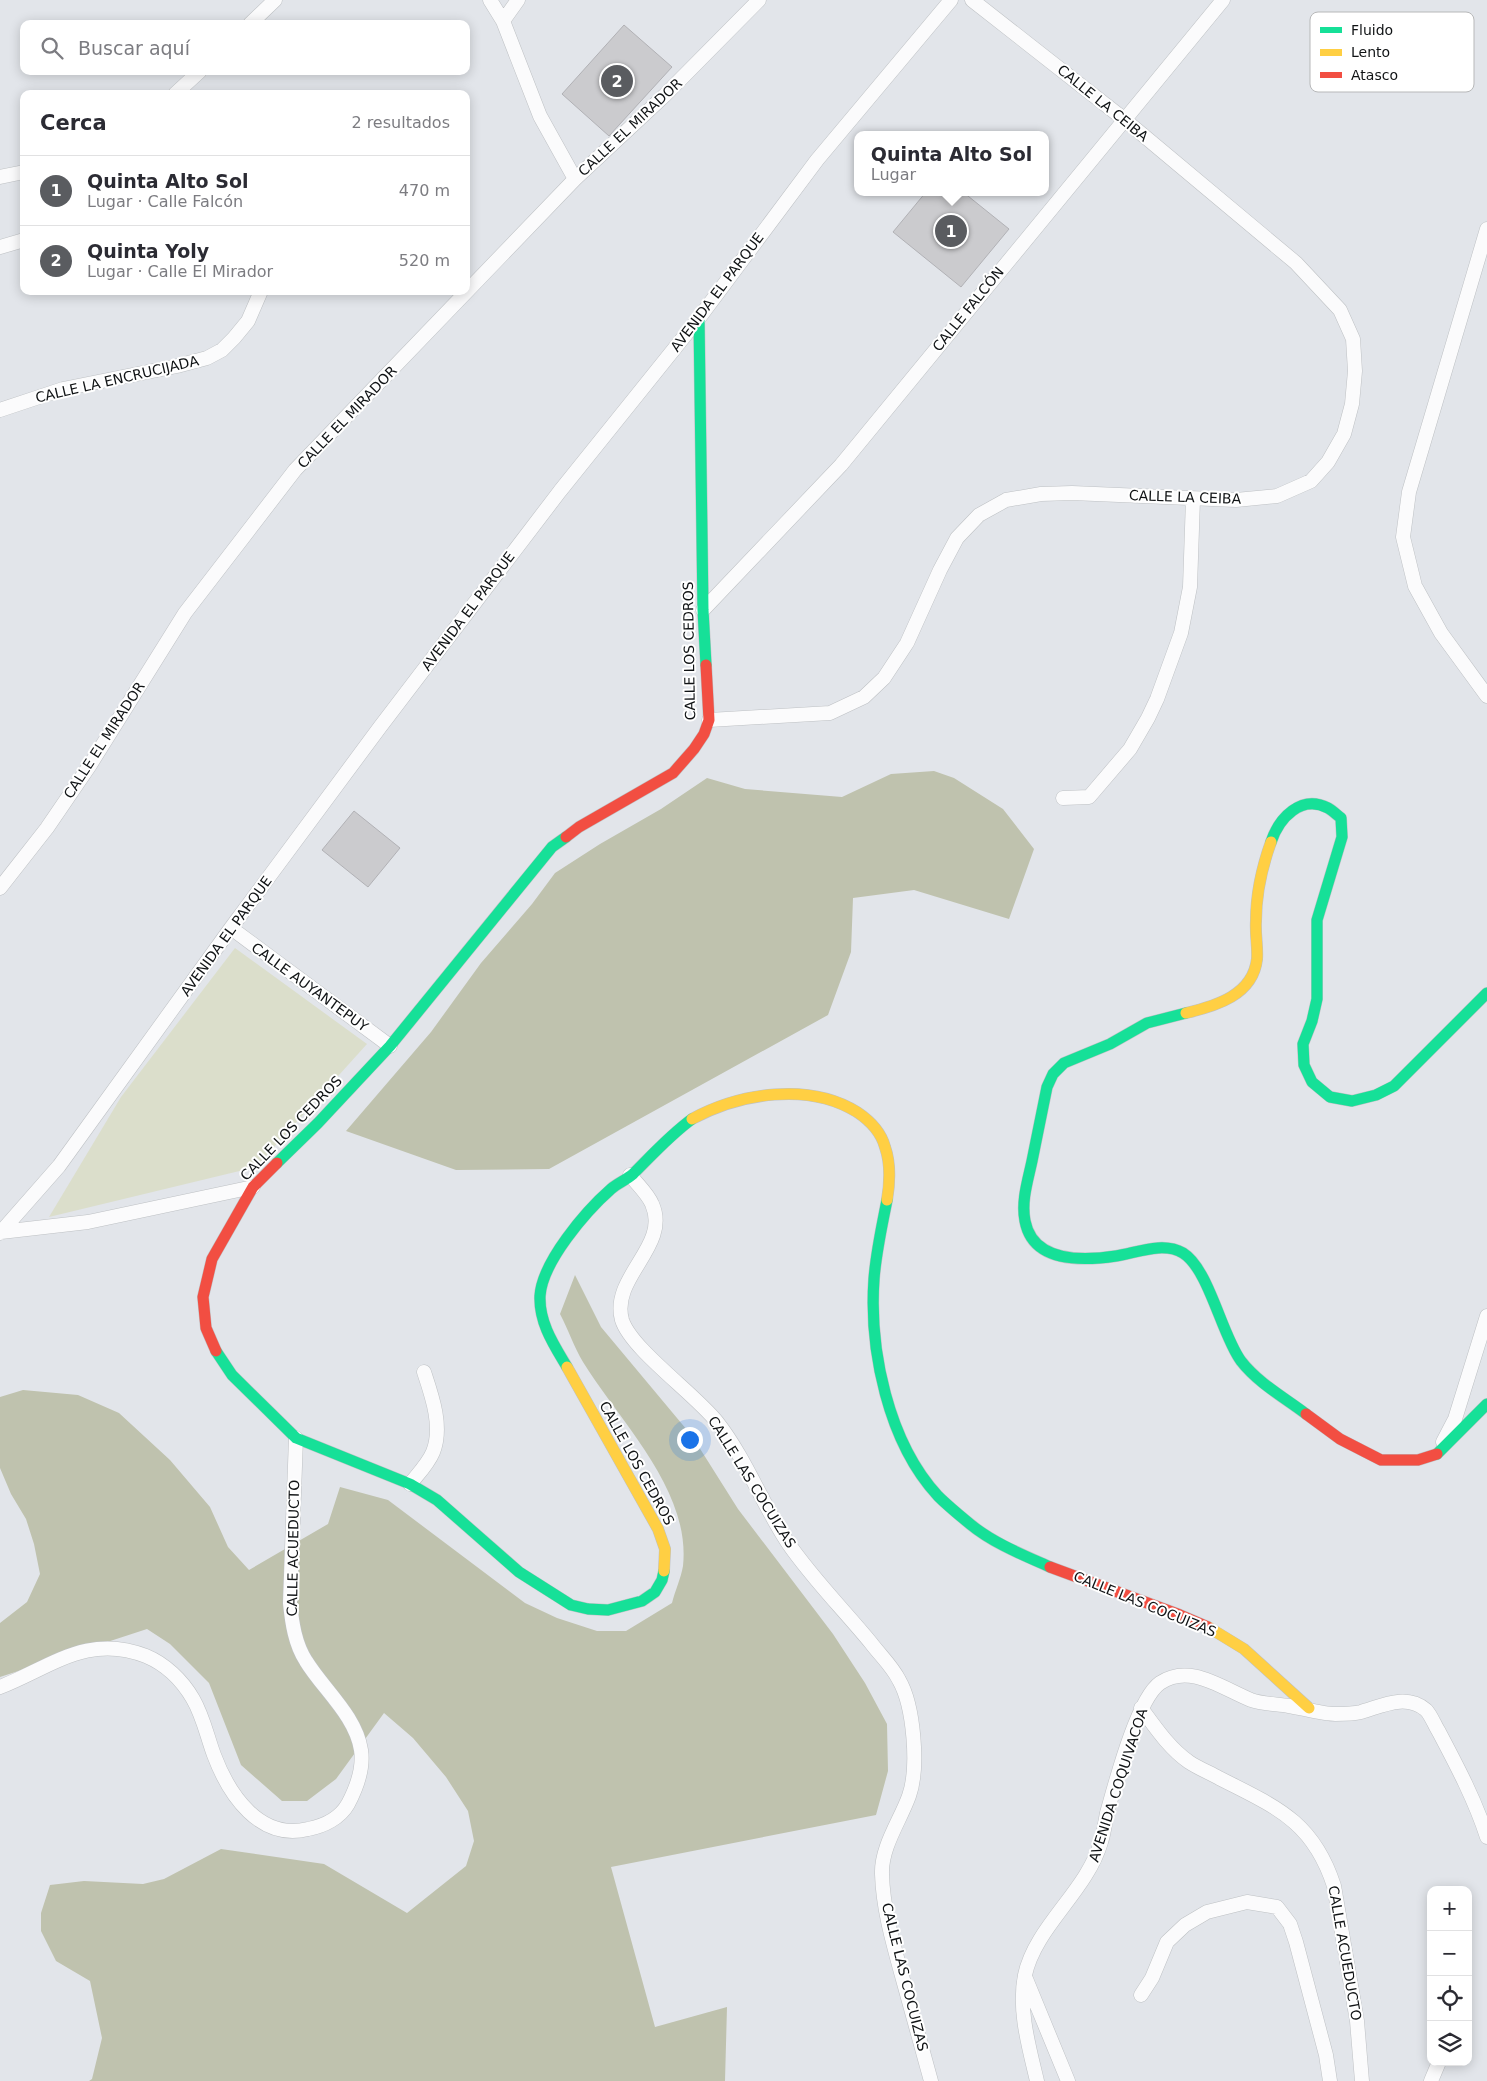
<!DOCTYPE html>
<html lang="es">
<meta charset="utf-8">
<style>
:root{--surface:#fff;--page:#f7f7f7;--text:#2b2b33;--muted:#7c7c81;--line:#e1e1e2;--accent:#5a5c60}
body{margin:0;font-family:"DejaVu Sans",sans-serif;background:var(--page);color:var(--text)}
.controls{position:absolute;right:15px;bottom:15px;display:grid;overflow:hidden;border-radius:10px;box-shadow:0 2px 12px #0003}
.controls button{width:45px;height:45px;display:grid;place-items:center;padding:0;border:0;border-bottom:1px solid var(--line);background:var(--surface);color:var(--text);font:25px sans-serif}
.you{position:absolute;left:689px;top:1439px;width:18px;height:18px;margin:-12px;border:4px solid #fff;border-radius:50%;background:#1a73e8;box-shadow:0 0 0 8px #1a73e833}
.badge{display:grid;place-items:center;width:32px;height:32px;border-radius:50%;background:var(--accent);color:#fff;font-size:16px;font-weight:700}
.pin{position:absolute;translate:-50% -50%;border:2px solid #fff;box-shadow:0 1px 5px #0006}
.popup{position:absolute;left:854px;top:131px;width:195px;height:65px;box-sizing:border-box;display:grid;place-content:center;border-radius:10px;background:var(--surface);filter:drop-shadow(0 1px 4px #0005);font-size:16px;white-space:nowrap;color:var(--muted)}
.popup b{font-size:19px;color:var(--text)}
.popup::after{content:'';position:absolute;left:50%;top:100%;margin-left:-10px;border:10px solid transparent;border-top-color:var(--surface)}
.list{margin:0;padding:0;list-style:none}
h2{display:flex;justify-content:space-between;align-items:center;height:65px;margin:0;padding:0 20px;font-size:21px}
h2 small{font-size:16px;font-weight:400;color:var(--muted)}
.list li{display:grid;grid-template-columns:32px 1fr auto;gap:15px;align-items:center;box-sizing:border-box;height:70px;padding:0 20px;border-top:1px solid var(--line)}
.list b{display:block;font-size:19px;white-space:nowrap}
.list p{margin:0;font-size:16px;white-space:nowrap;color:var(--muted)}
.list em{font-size:16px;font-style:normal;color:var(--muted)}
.icon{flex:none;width:28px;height:28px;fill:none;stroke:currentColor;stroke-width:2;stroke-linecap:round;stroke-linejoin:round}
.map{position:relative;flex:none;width:1487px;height:2081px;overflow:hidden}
.search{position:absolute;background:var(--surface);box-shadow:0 2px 12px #0003;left:20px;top:20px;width:450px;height:55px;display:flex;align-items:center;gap:12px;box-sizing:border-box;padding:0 18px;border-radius:10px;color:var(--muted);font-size:19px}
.panel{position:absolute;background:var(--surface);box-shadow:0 2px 12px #0003;left:20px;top:90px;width:450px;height:205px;border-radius:10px}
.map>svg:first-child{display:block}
.green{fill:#dbdecb}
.forest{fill:#bfc2ae}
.building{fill:#cbcbce;stroke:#b1b1b5}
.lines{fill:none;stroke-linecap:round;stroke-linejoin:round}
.street-casing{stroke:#bec1c4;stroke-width:15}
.fast-casing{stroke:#bec1c4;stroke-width:12}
.slow-casing{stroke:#bec1c4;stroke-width:12}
.jam-casing{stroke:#bec1c4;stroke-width:12}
.street{stroke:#fbfbfc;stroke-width:14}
.fast{stroke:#16e098;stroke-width:11}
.slow{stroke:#ffcf43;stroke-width:11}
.jam{stroke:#f24e42;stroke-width:11}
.labels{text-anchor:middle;stroke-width:4;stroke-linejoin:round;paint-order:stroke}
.street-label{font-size:14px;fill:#101315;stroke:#fff}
.key{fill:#fff;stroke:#b7b8b9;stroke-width:1}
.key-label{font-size:14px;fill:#101315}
</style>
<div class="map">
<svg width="1487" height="2081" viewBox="0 0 1487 2081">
<rect width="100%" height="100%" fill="#e2e5ea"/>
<path class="green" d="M235 948 367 1044 256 1167 49 1217 121 1097Z"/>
<path class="forest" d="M934 771 954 778 1003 809 1034 849 1009 919 914 890 853 898 851 952 828 1015 549 1169 456 1170 346 1131 431 1032 481 963 532 904 555 873 600 844 661 809 707 778 745 789 842 797 891 774Z
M575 1275 601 1327 692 1436 738 1509 833 1634 865 1683 887 1724 888 1771 876 1815 611 1867 655 2027 727 2007 725 2081H89L92 2079 102 2038 90 1981 56 1961 41 1931V1913L50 1885 84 1881 143 1884 164 1879 221 1849 324 1864 407 1913 466 1866 474 1841 468 1811 446 1777 413 1738 384 1713 336 1779 307 1801H282L241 1765 209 1683 170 1644 147 1629 0 1677V1623L27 1602 40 1574 34 1544 26 1519 11 1494 0 1468V1397L23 1390 78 1395 119 1413 170 1460 210 1507 228 1547 249 1570 328 1524 340 1487 388 1500 525 1603 557 1618 597 1631H626L672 1603C675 1591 681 1578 683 1566 691 1490 620 1422 583 1362 574 1347 568 1329 560 1314Z"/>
<path class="building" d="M624 25 672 67 609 136 562 94Z
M926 192H963L1009 229 961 287 893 232Z
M354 811 400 848 368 887 322 850Z"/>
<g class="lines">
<defs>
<path id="street" d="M490 0 503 21 540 116 575 179
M503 21 518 0
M250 24 275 0
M175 94 200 71
M0 177 24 172
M1487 229 1409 492 1403 537 1415 586 1441 633 1487 696
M0 247 24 240
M0 410 63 389 177 366 207 358 222 350 234 338 248 321 261 291
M703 610 841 465 1223 0
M709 720 830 713 864 697 884 678 907 643 940 570 957 538 979 515 1006 500 1041 494 1072 493 1236 500 1277 496 1311 481 1328 462 1344 434 1352 404 1355 371 1353 339 1340 310 1296 263 1125 120 972 0
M1063 798 1089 797 1130 749 1148 718 1157 699 1181 633 1190 587 1193 499
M0 888 47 828 90 765 185 613 295 470 575 179 664 96 759 0
M231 928 390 1046
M630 1175C637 1184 648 1194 652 1204 671 1246 610 1277 622 1320 631 1349 695 1394 717 1422 746 1459 762 1504 788 1543 812 1578 843 1609 871 1643 880 1655 892 1666 899 1680 914 1706 919 1768 909 1796 900 1821 881 1847 882 1874 883 1909 893 1943 902 1976 912 2011 921 2046 931 2081
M1 1232 88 1222 253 1187
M0 1233 59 1166 231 928 380 727 560 491 699 318 817 160 951 0
M1443 1442 1455 1419 1487 1316
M410 1484C418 1474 428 1464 433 1452 443 1427 432 1396 424 1372
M0 1687C51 1667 88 1633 146 1656 165 1664 182 1680 193 1699 203 1716 207 1736 214 1755 229 1795 260 1841 308 1829 324 1826 340 1818 348 1804 357 1787 364 1769 361 1750 356 1716 323 1689 306 1661 295 1644 292 1623 290 1603L296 1438
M1141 1708C1155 1727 1169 1748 1189 1762 1198 1768 1210 1773 1219 1778 1276 1807 1313 1821 1334 1886L1357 2021 1362 2081
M1026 1979 1068 2081
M1141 1995 1152 1978 1167 1942 1185 1925 1207 1912 1247 1902 1277 1907 1290 1924 1296 1942 1326 2055 1330 2081
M1037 2081C1029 2047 1018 2010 1025 1975 1035 1927 1087 1891 1101 1842 1104 1833 1105 1823 1107 1813 1115 1785 1137 1699 1160 1683 1190 1663 1221 1688 1251 1700 1262 1704 1277 1704 1289 1706 1302 1708 1323 1714 1335 1714 1343 1714 1353 1714 1361 1712 1382 1706 1406 1693 1426 1710 1431 1715 1435 1726 1439 1732 1457 1766 1475 1800 1487 1837
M1431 2081 1439 2062"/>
<path id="fast" d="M699 318 703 610 706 665
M1271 842C1279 818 1301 794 1328 808 1333 811 1337 815 1341 818L1342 837 1317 920V999L1312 1021 1303 1044 1304 1065 1312 1082 1330 1097 1352 1101 1376 1095 1394 1086 1487 993
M1186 1013 1147 1023 1110 1044 1064 1063 1053 1074 1047 1087C1042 1112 1037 1136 1032 1161 1028 1180 1021 1201 1025 1221 1033 1263 1083 1261 1116 1256 1136 1253 1163 1241 1183 1253 1209 1269 1222 1336 1241 1361 1258 1383 1285 1398 1306 1414
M277 1163 318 1123 390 1046 552 847 566 837
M887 1200C882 1226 876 1252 874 1279 869 1350 888 1442 938 1496 948 1506 959 1515 970 1524 993 1543 1023 1555 1050 1567
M216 1351 232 1375 296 1438 410 1484 437 1500 519 1572 571 1605 588 1609 608 1610 642 1601 655 1592 662 1580 664 1571
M567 1367C554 1345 539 1323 540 1296 542 1262 586 1211 611 1189 618 1183 626 1180 633 1174 652 1155 670 1135 692 1119
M1437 1454 1487 1404"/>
<path id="slow" d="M1186 1013C1216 1006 1253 995 1257 959 1258 947 1255 934 1256 921 1256 895 1262 867 1271 842
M692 1119C740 1093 809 1082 857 1112 869 1120 881 1132 885 1147 891 1164 890 1182 887 1200
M567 1367 658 1529 665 1549 664 1571
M1208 1627 1244 1649 1309 1708"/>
<path id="jam" d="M566 837 579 827 673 773 694 749 704 734 709 720 706 665
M216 1351 206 1328 203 1297 212 1259 253 1187 277 1163
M1306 1414 1340 1439 1381 1460H1418L1437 1454
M1050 1567 1180 1615 1208 1627"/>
</defs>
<use href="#street" class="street-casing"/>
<use href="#fast" class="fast-casing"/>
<use href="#slow" class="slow-casing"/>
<use href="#jam" class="jam-casing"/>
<use href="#street" class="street"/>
<use href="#fast" class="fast"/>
<use href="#slow" class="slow"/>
<use href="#jam" class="jam"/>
</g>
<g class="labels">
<g class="street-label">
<text transform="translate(1103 103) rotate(39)" y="5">CALLE LA CEIBA</text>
<text transform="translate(630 127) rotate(-43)" y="5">CALLE EL MIRADOR</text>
<text transform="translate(717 292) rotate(-53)" y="5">AVENIDA EL PARQUE</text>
<text transform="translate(968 309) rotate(-51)" y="5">CALLE FALCÓN</text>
<text transform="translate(117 379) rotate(-13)" y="5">CALLE LA ENCRUCIJADA</text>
<text transform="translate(347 417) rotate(-46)" y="5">CALLE EL MIRADOR</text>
<text transform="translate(1185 497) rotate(2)" y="5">CALLE LA CEIBA</text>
<text transform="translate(468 611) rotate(-53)" y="5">AVENIDA EL PARQUE</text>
<text transform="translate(689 651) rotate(-91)" y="5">CALLE LOS CEDROS</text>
<text transform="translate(104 740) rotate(-57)" y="5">CALLE EL MIRADOR</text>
<text transform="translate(226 936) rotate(-54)" y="5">AVENIDA EL PARQUE</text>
<text transform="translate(310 987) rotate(36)" y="5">CALLE AUYANTEPUY</text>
<text transform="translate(291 1128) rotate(-46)" y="5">CALLE LOS CEDROS</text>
<text transform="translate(637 1463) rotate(61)" y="5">CALLE LOS CEDROS</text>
<text transform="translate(752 1482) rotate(58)" y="5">CALLE LAS COCUIZAS</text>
<text transform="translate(293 1548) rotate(-89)" y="5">CALLE ACUEDUCTO</text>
<text transform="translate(1145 1604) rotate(22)" y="5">CALLE LAS COCUIZAS</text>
<text transform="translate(1118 1785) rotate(-72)" y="5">AVENIDA COQUIVACOA</text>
<text transform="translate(1345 1953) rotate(80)" y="5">CALLE ACUEDUCTO</text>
<text transform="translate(905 1977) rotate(76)" y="5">CALLE LAS COCUIZAS</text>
</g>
</g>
<rect x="1310" y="12" width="164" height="80" rx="8" class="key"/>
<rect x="1320" y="27" width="22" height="6" fill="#16e098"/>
<rect x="1320" y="49" width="22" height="7" fill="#ffcf43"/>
<rect x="1320" y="72" width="22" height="6" fill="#f24e42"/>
<g class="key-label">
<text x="1351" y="35">Fluido</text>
<text x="1351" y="57">Lento</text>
<text x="1351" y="80">Atasco</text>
</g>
</svg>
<div class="controls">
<button>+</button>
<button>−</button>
<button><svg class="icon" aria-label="locate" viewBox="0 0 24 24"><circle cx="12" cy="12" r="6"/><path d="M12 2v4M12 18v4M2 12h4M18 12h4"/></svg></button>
<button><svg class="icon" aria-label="layers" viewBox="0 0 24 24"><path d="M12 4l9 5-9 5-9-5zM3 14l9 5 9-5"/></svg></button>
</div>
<div class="you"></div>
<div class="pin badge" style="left:951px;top:231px">1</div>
<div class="popup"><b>Quinta Alto Sol</b>Lugar</div>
<div class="pin badge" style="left:617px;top:81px">2</div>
<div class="search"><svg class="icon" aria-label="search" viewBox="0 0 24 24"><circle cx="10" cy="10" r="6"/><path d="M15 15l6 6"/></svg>Buscar aquí</div>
<section class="panel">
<h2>Cerca<small>2 resultados</small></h2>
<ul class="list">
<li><span class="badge">1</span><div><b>Quinta Alto Sol</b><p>Lugar · Calle Falcón</p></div><em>470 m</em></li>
<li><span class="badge">2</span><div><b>Quinta Yoly</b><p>Lugar · Calle El Mirador</p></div><em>520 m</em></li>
</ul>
</section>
</div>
